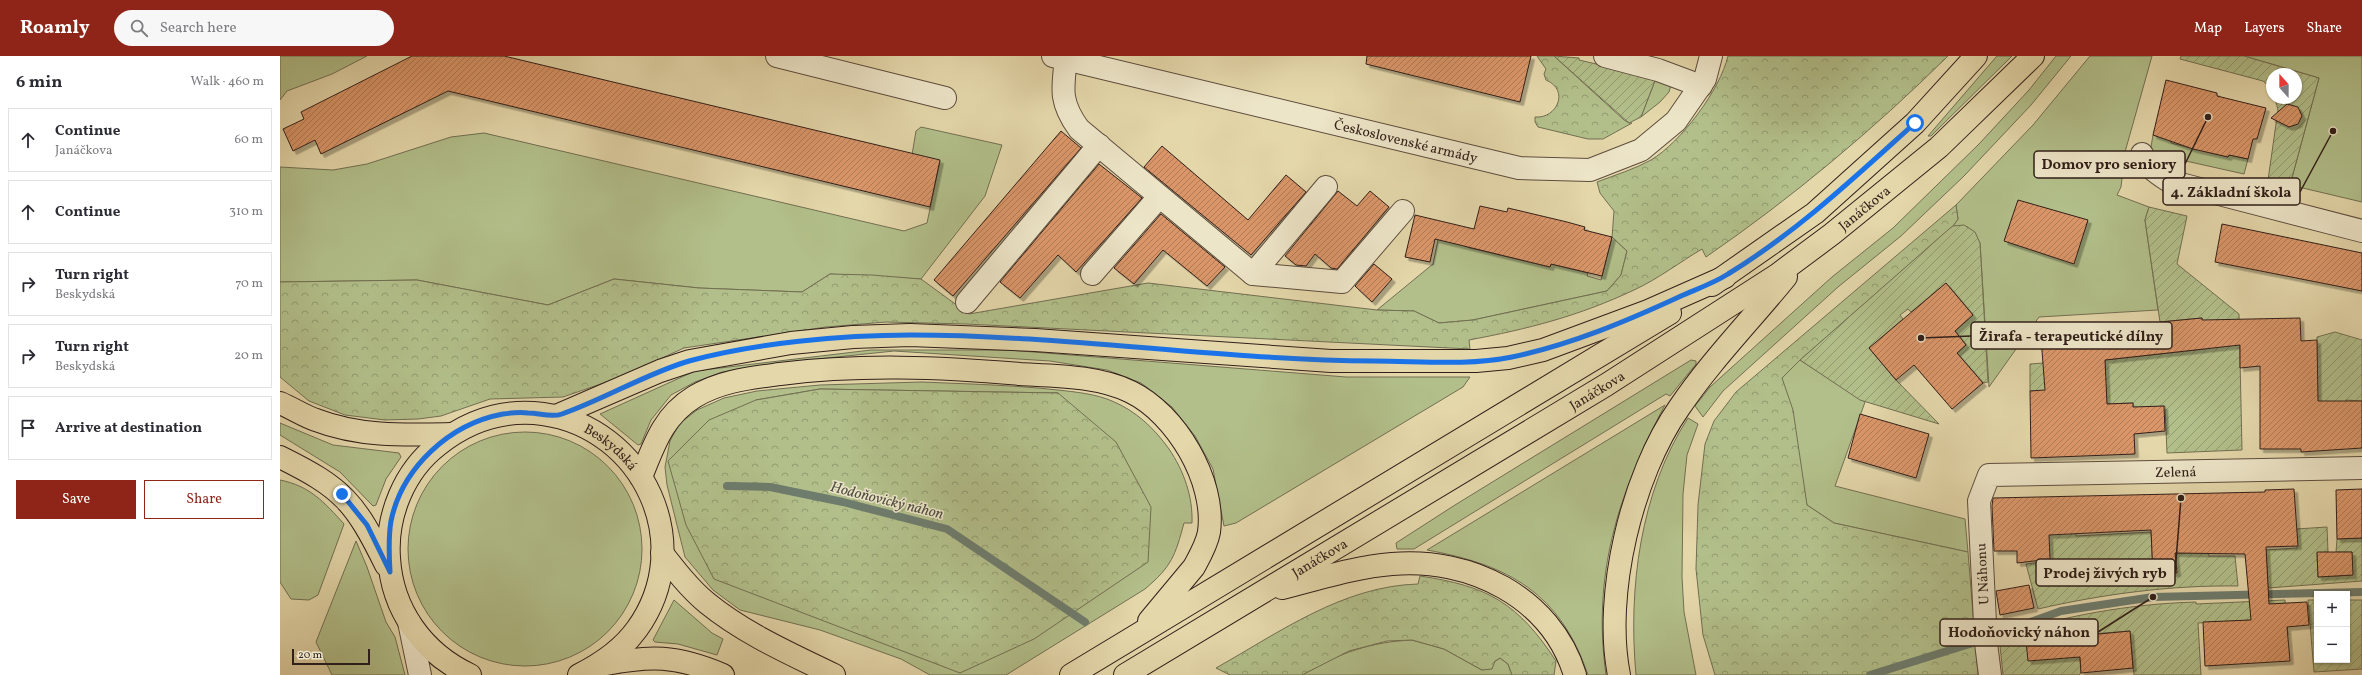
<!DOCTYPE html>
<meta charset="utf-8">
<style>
:root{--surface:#fff;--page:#f7f7f7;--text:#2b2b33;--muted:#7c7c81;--line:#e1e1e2;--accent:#8f2418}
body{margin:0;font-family:Vollkorn,serif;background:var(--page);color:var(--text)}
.controls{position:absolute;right:12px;bottom:12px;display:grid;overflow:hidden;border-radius:0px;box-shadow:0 1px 3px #0004}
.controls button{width:36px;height:36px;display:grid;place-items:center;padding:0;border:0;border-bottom:1px solid var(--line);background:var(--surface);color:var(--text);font:20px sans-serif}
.compass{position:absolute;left:1986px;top:12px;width:36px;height:36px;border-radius:50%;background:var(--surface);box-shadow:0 1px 3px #0004;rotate:339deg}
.scale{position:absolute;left:12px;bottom:10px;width:78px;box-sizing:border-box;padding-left:4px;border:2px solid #311f19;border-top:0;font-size:11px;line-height:14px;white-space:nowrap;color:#311f19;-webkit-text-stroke:3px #ede5c8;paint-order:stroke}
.stop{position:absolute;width:12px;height:12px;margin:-9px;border:3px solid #1a73e8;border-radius:50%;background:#fff}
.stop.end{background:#1a73e8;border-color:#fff;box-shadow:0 1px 4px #0008}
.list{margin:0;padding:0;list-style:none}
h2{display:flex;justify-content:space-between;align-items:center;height:52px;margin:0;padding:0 16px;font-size:17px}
h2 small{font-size:13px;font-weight:400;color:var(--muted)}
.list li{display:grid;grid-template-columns:26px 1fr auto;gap:12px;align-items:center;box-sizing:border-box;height:64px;margin:0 8px 8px;padding:0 8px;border:1px solid var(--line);border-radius:0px}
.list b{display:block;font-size:15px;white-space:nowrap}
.list p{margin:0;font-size:13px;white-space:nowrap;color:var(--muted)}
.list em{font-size:13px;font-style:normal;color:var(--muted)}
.actions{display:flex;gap:8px;padding:12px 16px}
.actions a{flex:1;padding:9px 0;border:1px solid var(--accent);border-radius:0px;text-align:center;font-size:14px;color:var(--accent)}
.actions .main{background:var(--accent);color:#fff}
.icon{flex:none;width:22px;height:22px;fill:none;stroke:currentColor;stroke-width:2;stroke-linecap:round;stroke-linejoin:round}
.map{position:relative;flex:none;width:2082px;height:619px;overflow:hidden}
header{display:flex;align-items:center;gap:24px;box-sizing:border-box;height:56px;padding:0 20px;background:var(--accent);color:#fff}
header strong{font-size:19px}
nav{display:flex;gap:22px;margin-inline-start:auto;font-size:14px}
.search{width:280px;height:36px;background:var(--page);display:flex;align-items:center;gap:10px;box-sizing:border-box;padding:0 14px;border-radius:22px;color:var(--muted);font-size:15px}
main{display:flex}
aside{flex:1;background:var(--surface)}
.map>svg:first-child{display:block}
.grass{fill:#b2bf8a;stroke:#726f52;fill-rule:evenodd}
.forest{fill:url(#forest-crowns);stroke:#726f52}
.garden{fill:url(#garden-furrows);stroke:#726f52}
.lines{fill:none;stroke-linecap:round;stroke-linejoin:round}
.stream{stroke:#6e7c6d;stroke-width:8}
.building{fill:url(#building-hatch);stroke:#311f19;filter:url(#shadow)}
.minor-casing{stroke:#5e4d3d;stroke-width:24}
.major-casing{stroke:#311f19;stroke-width:24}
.minor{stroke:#ede5c8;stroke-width:22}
.major{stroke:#e4d7aa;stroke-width:22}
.route{stroke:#1a73e8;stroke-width:5}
.labels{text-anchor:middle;stroke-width:3;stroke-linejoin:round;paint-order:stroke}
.street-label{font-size:14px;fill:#311f19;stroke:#ede5c8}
.water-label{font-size:15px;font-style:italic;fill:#4f4e43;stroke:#ede5c8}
.leader{fill:none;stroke:#311f19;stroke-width:1.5}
.callout-dot{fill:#311f19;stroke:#ede5c8;stroke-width:1.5}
.callout{fill:#ede5c8;stroke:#311f19;stroke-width:1.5}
.callout-label{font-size:15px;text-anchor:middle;font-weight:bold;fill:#311f19}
</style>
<header>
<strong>Roamly</strong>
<div class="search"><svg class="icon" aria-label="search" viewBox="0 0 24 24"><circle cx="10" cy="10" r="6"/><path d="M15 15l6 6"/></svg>Search here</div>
<nav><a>Map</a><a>Layers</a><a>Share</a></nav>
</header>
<main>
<aside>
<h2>6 min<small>Walk · 460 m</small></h2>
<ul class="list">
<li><svg class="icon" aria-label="ahead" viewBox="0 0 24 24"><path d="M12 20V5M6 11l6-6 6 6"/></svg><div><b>Continue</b><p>Janáčkova</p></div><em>60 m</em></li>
<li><svg class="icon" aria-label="ahead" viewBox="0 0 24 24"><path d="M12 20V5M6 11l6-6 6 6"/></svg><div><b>Continue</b></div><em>310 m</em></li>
<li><svg class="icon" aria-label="right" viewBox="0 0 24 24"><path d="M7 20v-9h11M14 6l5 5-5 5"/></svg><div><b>Turn right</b><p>Beskydská</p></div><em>70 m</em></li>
<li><svg class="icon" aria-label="right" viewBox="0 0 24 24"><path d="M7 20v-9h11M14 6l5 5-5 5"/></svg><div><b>Turn right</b><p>Beskydská</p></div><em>20 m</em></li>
<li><svg class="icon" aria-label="arrive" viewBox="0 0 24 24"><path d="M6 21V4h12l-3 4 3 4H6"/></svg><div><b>Arrive at destination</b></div></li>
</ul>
<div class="actions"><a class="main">Save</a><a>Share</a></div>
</aside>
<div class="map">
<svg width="2082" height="619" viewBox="0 0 2082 619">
<defs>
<pattern id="forest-crowns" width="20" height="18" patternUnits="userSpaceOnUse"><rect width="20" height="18" fill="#b2bf8a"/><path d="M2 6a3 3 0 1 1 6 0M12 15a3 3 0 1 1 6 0" fill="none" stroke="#919b70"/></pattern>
<pattern id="garden-furrows" width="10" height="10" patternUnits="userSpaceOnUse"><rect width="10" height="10" fill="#b2bf8a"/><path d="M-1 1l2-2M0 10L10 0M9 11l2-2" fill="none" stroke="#919b70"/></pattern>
<pattern id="building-hatch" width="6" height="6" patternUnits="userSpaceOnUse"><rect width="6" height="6" fill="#da9669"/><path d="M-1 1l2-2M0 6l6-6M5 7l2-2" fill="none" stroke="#b17a56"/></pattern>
<filter id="shadow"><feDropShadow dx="3.5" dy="3.5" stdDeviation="0" flood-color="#0004"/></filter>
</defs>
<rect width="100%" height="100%" fill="#e4d7aa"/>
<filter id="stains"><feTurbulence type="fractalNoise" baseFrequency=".005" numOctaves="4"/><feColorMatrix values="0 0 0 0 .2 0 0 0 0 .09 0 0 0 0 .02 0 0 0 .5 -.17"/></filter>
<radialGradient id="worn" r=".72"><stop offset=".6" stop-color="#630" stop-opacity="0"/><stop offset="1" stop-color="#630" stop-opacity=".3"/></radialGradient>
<path class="grass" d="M0 0H87L52 18 7 35 0 44Z
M1717 0H1732L1651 80H1648Z
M1776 0H1791L1751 49 1684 120 1621 180 1558 231 1443 335 1423 361 1415 350 1430 331 1552 221 1613 172 1699 88 1749 34Z
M1810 0H1872L1845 96 1841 131 1837 139 1869 151 1865 164 1878 254 1759 261 1709 331 1700 187 1688 171 1673 170 1678 163 1676 149 1753 69Z
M1964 0H2082V146L2010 129 2039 22Z
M1376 22 1391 29 1389 36 1380 46 1361 61Z
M641 71 722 89 705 140 641 223 550 218 522 236 419 232 334 223 268 249 137 224 0 226V111L53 114 87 108 171 81 204 77 624 175 647 167 660 105 632 99 636 75Z
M1873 79 1891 84V87L1948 101 1949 99 1968 103 1964 118 1870 97Z
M1159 179 1190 192 1270 211 1271 208 1308 217 1307 220 1321 224 1332 181 1347 195 1341 219 1327 235 1193 264 1159 267 1134 255 1097 254 1153 208Z
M591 294H728L1066 321H1190L1183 331 956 467 944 470 933 413 915 380 892 351 861 327 827 314 770 305 614 295 509 306 442 316 415 326 391 339 371 364 361 388 358 389 320 358 415 315Z
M1411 304 1416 305V308L1390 340 1386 338 1134 493H1117L1116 487 1175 449Z
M1520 304 1585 346 1555 430 1685 463 1688 496 1554 467 1527 449 1502 322Z
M642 326C687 328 733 329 778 334 796 336 816 338 832 345 856 355 874 372 889 393 904 415 913 441 912 467H904C895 500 892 510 865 533L726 619H650L621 603 540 574 460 554 433 534 405 501 387 429 385 411 390 385 399 368 417 354 444 342 477 335 540 329ZM540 333 778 337 476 344Z
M1385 349C1338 437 1312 519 1326 619H1308C1280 537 1229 509 1147 494Z
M1408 362 1418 368 1407 399 1403 438 1402 521 1404 556 1416 619H1356C1348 533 1360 436 1408 362Z
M0 367 53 389 119 397 121 401 106 423 96 449 93 450 60 416 0 379Z
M128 493a117 117 0 1 1 234 0a117 117 0 1 1-234 0Z
M0 424C30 430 44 446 64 468L38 539 29 544 11 543 0 526Z
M76 485 87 511 106 566 115 581 125 619H52L36 586Z
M394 544 432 577 443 583 437 599 398 588 375 586 373 584Z
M1132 584 1164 593 1202 614 1220 602 1228 608 1232 619H1022C1059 597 1090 586 1132 584Z"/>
<path class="forest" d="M1257 0H1274L1344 64 1349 67H1352L1323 83H1308L1258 71 1255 66V61C1277 63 1290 34 1266 24L1264 18 1266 13Z
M1448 0H1668C1593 74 1513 141 1426 201L1422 193C1400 206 1378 223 1354 234 1299 260 1248 273 1189 284L1190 293 686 268 606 266 546 271 404 292 338 322 283 341 210 343 161 360 138 363 105 364 65 359 29 345 0 321V226L137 224 268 249 334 223 419 232 522 236 550 218 592 219 641 223 689 258 868 227 1097 254 1134 255 1159 267 1193 264 1327 235 1341 219 1347 195 1332 181 1334 155 1320 137 1317 126C1335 119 1355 113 1371 104 1401 86 1440 34 1448 0Z
M1676 149 1678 163 1673 170 1520 304 1502 322 1513 354 1527 449 1554 467 1688 496 1698 619H1435L1423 579 1416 513 1418 449 1425 388 1434 365 1456 336Z
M540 333 778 337 836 386 871 451 868 506 754 583 680 617 434 523 406 469 388 405 429 364 476 344Z
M1140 520C1208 530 1238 547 1276 605L1274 619H1232L1228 608 1220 602 1215 605 1212 613 1202 614 1164 593 1132 584 1107 585 1069 595 1022 619H950L936 612C1000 576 1063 530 1138 528Z"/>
<path class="garden" d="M1274 0 1299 2V4L1376 22 1361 61 1349 67Z
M1901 0H1964L2039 22 2010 129 1988 124 1998 54 1995 42H2016V18H1992V33L1983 25 1900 3Z
M1869 151 1907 160 1897 208 1959 258 1962 394 1887 397 1885 350 1869 351 1854 367 1853 347 1826 348 1825 304 1925 293 1922 262 1880 266 1865 164Z
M1684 169 1695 176 1700 187 1708 326 1703 327 1677 297 1686 289 1675 275 1693 259 1666 227 1631 256 1628 253 1620 259 1623 263 1589 292 1616 324 1659 368 1580 344 1520 304 1669 173 1673 170Z
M2055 276 2082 284V345L2066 344V352L2038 360 2037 281Z
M1763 307 1787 334 1750 335V308Z
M1795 465 1796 480 1871 476 1873 519 1896 517 1895 498 1928 495 1929 500H1955L1958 530C1892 529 1823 538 1758 553L1746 508 1769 505 1768 467Z
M2047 471 2048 496 2037 497 2038 521 2072 519V496H2056L2057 483 2082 482V525L1988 532 1986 494 2017 492 2016 473Z
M2005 544 2008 579 1992 581 1970 564 1918 567 1921 619H1854L1850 575 1798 579 1801 617 1799 619H1723L1719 580C1785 560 1847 548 1916 546V548Z
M2028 544H2037V604H2067V544H2082V613L2034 616Z"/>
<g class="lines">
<path class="stream" d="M447 430 490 431 563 446 667 473 805 566
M1590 619 1696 586 1781 555 1873 541 2082 536"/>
</g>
<path class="building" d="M132 0H224L660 104 650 151 168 35 41 98 35 84 13 95 3 73 24 63 21 56Z
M1087 0H1251L1240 46 1086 8Z
M1886 24 1937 37V40L1986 52 1977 83H1973L1968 103 1949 99 1948 101 1913 93 1873 79Z
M2007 48 2018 51 2022 60 2018 68 2009 71 1991 62Z
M781 75 801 92 673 240 654 224Z
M882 90 968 164 1006 119 1026 136 971 199 864 111Z
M819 108 862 142 796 216 778 199 740 242 720 226Z
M1058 135 1077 150 1090 135 1109 151 1057 213 1051 212 1035 198 1026 210 1016 209 1005 200Z
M1738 144 1808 164 1794 208 1724 185Z
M1200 150 1227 156 1228 152 1287 166 1305 171 1304 174 1332 181 1322 220 1271 208 1270 211 1155 183 1150 206 1125 201 1135 159 1194 173Z
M881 158 945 211 927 230 883 194 854 228 834 212Z
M1942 168 2082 197V235L1935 206Z
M1094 208 1112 223 1092 246 1075 230Z
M1666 227 1693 259 1675 275 1686 289 1677 297 1703 327 1672 353 1634 309 1616 324 1589 292Z
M1922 262V264L2020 262 2021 285 2037 284 2038 345H2082V392L2021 396V393H1980V310L1960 312V289L1825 304 1827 348 1853 347V351L1884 350 1885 375 1854 378 1855 398 1751 402 1750 335 1765 334 1761 282 1880 271V266Z
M1580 358 1649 378 1636 422 1568 402Z
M2014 433 2018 490 1986 491 1989 548 2027 546 2029 569 2007 571 2010 605 1925 610 1923 566 1971 564 1965 498 1895 497 1897 517 1873 519 1871 474 1769 479 1770 503 1737 507V495H1714L1712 450 1713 442 1985 436V434Z
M2082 433V482L2057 483 2056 434Z
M2037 496H2072L2073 519 2038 521Z
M1749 529 1754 552 1720 559 1716 535Z
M1850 575 1853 612 1801 617 1800 601 1748 605 1746 585Z"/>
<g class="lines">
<defs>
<g id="minor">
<path d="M497 0 665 42"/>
<path id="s1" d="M773 0 1239 112 1310 114 1361 94 1396 65 1425 23 1431 0"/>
<path d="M1325 0 1378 14 1421 30"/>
<path d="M786 3C782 34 780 47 799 73L973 218 1062 226 1123 155"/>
<path d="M1862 98C1867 111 1877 117 1889 125L2082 175"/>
<path d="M812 218 879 141"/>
<path d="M973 218 1046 131"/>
<path d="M687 246 819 89"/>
<path d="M129 566 140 619"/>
<path id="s2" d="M1710 619 1706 587 1699 445 1709 419 2082 412"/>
</g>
<g id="major">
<path d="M1432 229 1535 157 1635 67 1696 0"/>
<path d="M0 347C12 352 24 360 36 364 80 381 126 379 172 378"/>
<path d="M276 360 380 315 410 305 511 287 573 281 630 279 755 284 1051 305H1196L1228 302 1263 294 1368 255 1445 221"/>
<path d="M0 401C63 432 75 446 106 509"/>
<path d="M361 421C374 389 383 360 414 341 440 325 470 322 500 318 580 308 660 311 740 318 776 320 819 320 851 336 896 358 936 425 929 476 927 488 920 500 914 511L869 565"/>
<path d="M382 497C396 515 410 533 427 547 465 578 511 598 554 619"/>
<path d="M1002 532C1038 523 1075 511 1112 508 1190 501 1271 541 1295 619"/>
<path d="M321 609C370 599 396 599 443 619"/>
<path id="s3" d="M190 619C143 597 112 554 109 502 106 460 124 415 158 389 188 365 224 353 263 358 363 372 418 488 357 573 342 594 321 608 299 619"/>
<path d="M791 619 1390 257"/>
<path id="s4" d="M845 619 1326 329 1497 219 1552 178 1659 91 1753 0"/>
<path d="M1339 619C1323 539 1352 419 1399 352 1430 306 1471 264 1506 221"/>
</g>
</defs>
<use href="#minor" class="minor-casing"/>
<use href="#major" class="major-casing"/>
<use href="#minor" class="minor"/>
<use href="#major" class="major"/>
</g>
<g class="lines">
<path class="route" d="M62 438 87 469 110 516C109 499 108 482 111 465 122 412 169 368 223 358 230 357 240 356 248 357 260 357 271 362 282 358 325 343 365 318 409 305 474 287 563 279 631 279 786 279 940 304 1094 305 1140 305 1187 310 1232 301 1290 289 1347 265 1401 240 1417 233 1434 227 1448 218 1517 176 1575 121 1635 67"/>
</g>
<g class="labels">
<g class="street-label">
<text dy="5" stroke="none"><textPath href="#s1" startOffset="363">Československé armády</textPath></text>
<text dy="5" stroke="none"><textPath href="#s4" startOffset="875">Janáčkova</textPath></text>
<text dy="5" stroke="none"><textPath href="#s4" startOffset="551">Janáčkova</textPath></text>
<text dy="5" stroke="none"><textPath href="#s3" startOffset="467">Beskydská</textPath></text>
<text dy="5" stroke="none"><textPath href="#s2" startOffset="389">Zelená</textPath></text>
<text dy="5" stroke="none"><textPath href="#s4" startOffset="227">Janáčkova</textPath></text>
<text transform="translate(1702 518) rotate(-93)" y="5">U Náhonu</text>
</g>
<g class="water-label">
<text transform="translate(607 444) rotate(14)" y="5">Hodoňovický náhon</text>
</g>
</g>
<path class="leader" d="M1928 61L1905 108M2053 75L2020 136M1641 282L1691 280M1901 442L1895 517M1873 541L1818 576"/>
<g class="callout-dot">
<circle cx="1928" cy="61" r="4"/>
<circle cx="2053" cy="75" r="4"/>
<circle cx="1641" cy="282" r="4"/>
<circle cx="1901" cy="442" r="4"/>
<circle cx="1873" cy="541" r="4"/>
</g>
<g class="callout">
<rect x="1754" y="95" width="151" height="27" rx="4"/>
<rect x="1883" y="122" width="137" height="27" rx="4"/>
<rect x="1691" y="266" width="201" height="27" rx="4"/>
<rect x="1756" y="503" width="139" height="27" rx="4"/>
<rect x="1660" y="563" width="158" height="27" rx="4"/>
</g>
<g class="callout-label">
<text x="1829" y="113">Domov pro seniory</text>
<text x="1951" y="141">4. Základní škola</text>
<text x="1791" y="285">Žirafa - terapeutické dílny</text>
<text x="1825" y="522">Prodej živých ryb</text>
<text x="1739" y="581">Hodoňovický náhon</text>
</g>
<rect width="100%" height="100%" filter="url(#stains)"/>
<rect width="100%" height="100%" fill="url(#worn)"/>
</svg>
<div class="controls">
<button>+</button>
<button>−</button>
</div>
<svg class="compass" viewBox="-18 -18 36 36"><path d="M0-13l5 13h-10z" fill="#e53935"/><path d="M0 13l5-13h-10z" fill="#7c7c81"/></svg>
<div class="scale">20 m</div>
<div class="stop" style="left:1635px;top:67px"></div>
<div class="stop end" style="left:62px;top:438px"></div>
</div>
</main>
